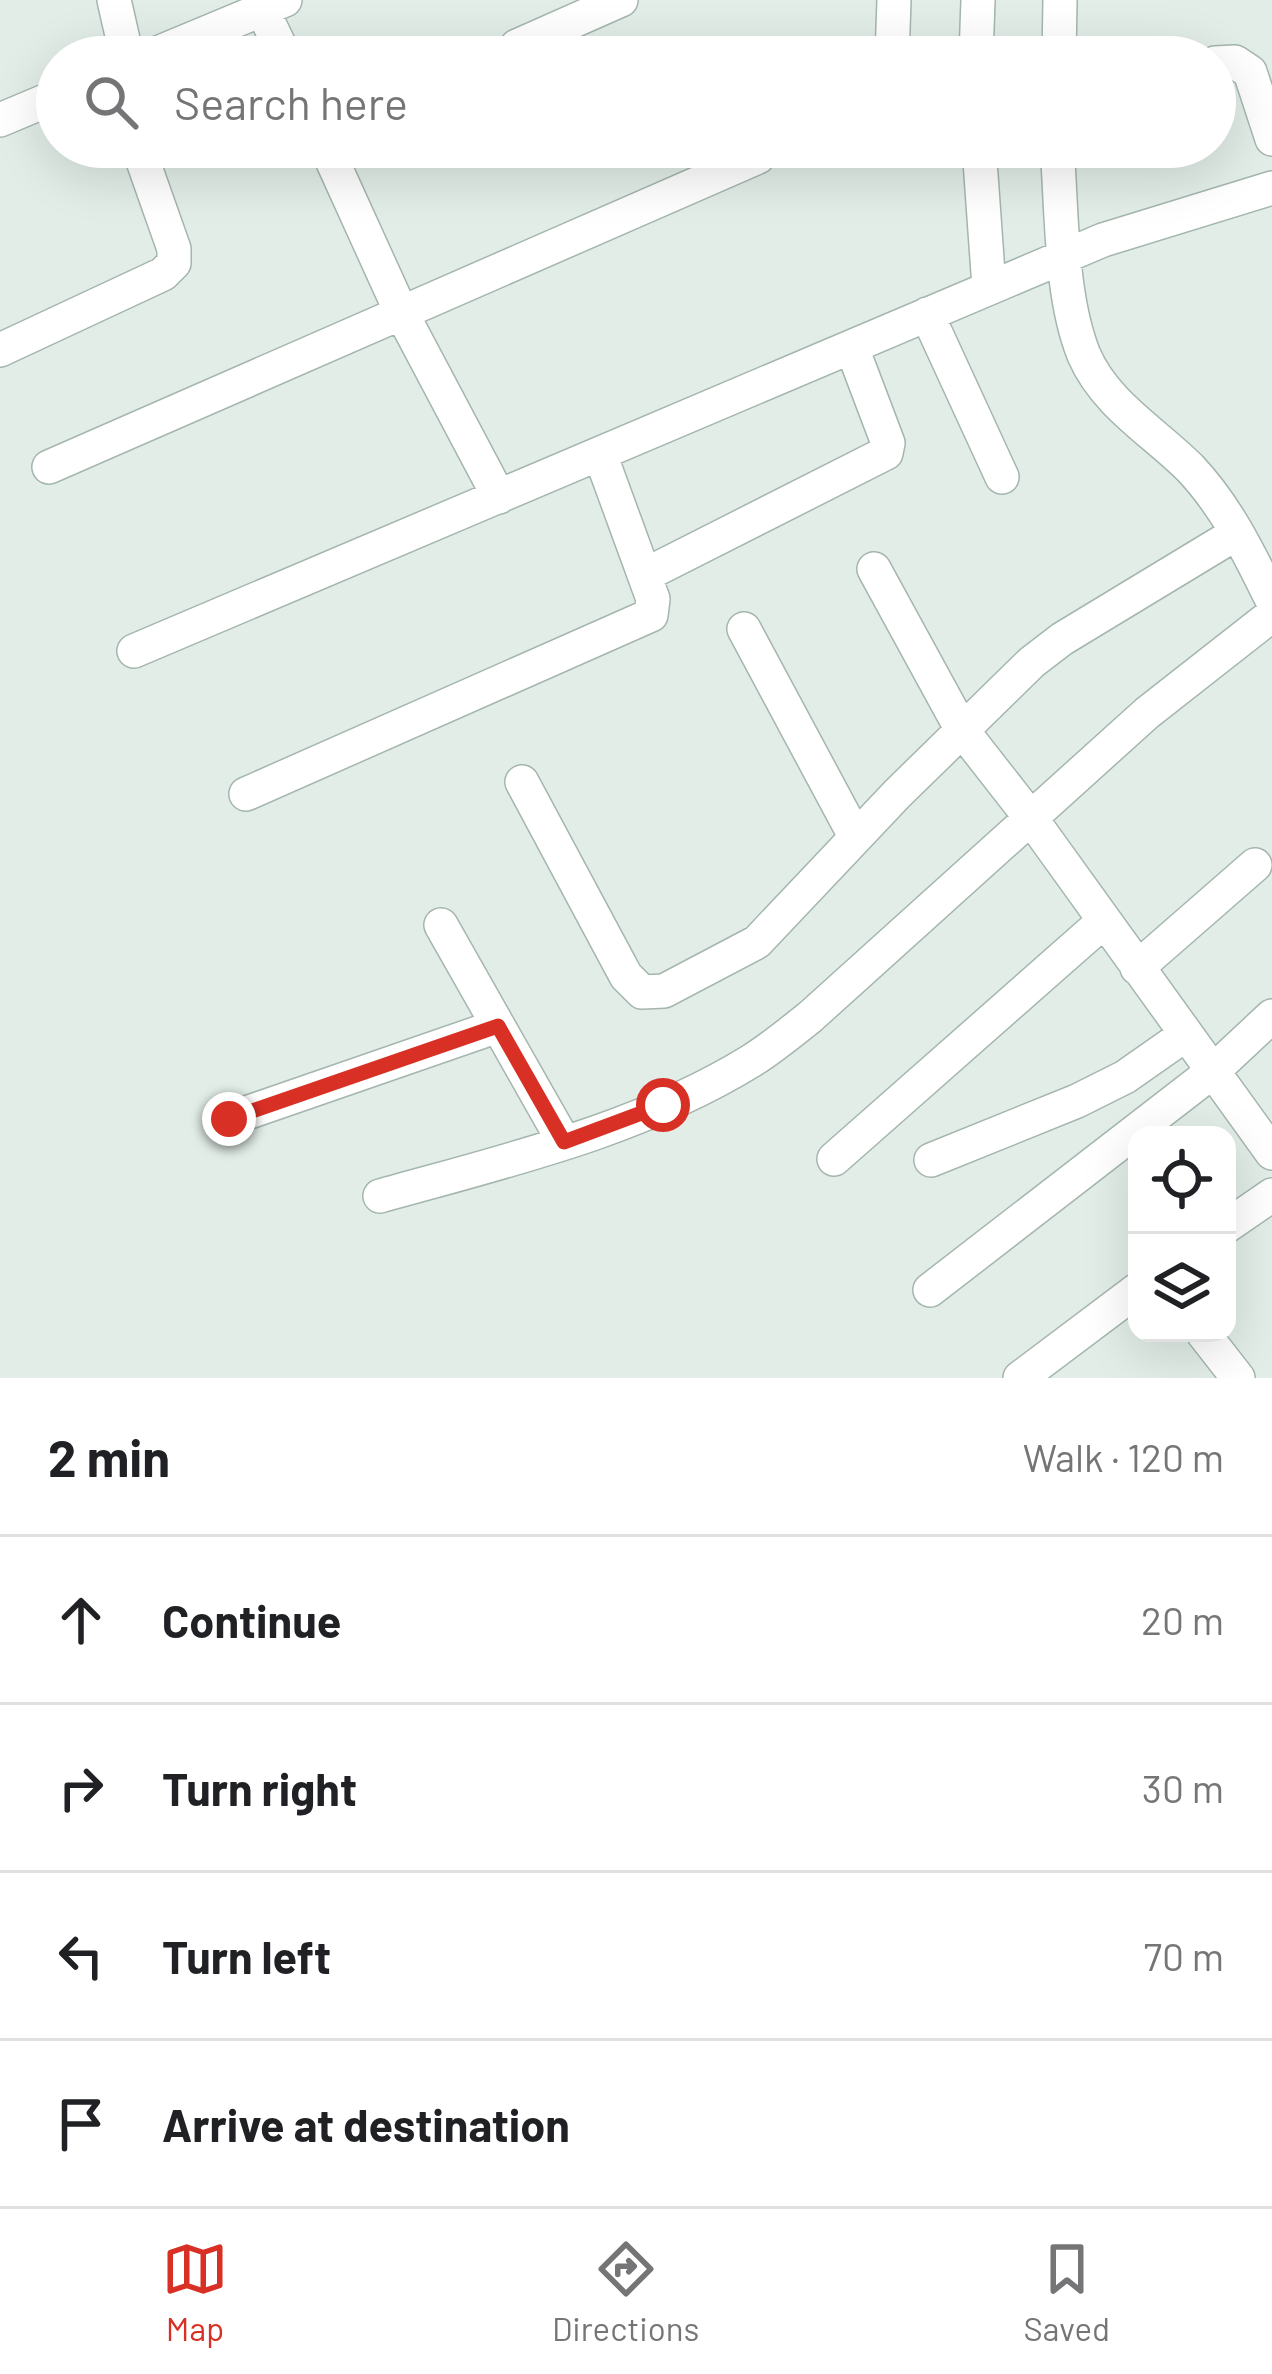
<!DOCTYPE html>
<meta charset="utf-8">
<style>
:root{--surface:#fff;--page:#f2f2f2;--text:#202124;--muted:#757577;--line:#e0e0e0;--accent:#d93025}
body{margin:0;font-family:Barlow,sans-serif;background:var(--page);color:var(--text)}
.controls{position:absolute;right:36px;bottom:36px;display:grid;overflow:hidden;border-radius:24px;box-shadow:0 12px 48px #0002}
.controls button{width:108px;height:108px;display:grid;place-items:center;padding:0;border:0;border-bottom:3px solid var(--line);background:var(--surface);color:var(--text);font:60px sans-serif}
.stop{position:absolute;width:36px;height:36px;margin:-27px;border:9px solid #d93025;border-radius:50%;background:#fff}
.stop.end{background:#d93025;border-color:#fff;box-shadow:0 3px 12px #0008}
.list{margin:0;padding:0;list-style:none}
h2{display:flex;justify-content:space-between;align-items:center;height:156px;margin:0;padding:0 48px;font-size:51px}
h2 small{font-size:39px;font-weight:400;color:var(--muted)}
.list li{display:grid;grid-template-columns:78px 1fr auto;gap:36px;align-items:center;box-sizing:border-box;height:168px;padding:0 48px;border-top:3px solid var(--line)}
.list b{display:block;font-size:45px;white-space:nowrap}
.list em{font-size:39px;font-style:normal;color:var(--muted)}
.icon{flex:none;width:66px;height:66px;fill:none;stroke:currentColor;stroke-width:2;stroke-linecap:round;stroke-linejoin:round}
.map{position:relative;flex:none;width:1272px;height:1378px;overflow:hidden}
.search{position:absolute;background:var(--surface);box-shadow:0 12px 48px #0002;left:36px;right:36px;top:36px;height:132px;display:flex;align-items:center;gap:30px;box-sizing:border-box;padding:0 42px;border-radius:66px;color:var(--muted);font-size:45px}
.sheet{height:828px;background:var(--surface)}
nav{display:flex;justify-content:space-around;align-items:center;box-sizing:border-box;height:168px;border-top:3px solid var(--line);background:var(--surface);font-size:33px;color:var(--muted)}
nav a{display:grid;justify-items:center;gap:6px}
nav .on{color:var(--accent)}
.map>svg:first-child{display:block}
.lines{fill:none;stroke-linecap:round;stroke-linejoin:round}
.street-casing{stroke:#a4b6ae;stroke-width:36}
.street{stroke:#fff;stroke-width:33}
.route{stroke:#d93025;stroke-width:15}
</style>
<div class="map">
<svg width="1272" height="1378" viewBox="0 0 1272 1378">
<rect width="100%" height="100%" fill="#e2ede7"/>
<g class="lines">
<defs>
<path id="street" d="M114 0 127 57
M262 9 285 57
M517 46 621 0
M148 57 285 0
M892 57 894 0
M976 57 978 0
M1059 57 1060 0
M1215 63 1235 62 1250 72 1272 139
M0 120 57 96
M326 147 401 312 499 497
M979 147 989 287
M1057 147C1062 211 1060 296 1084 355 1105 404 1154 432 1190 468 1226 506 1249 553 1272 600
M927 314 1002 477
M0 350 163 274 174 263V249L138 147
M49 467 758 157
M874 569 962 730 1030 817 1272 1153
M645 575 886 453 888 443 852 348
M744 629 855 836
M134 651 1103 240 1272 188
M522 782 626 976 642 992 664 991 757 942 897 794 1032 662 1062 639 1237 533
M246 794 651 615 653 599 600 454
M441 925 564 1142
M1137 968 1255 865
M229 1119 498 1026
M834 1159 1104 921
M931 1160 1077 1101 1125 1077 1185 1035
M380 1196C505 1161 639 1130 751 1061 772 1048 791 1032 810 1017L1147 713 1272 615
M1227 1226 1272 1195
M930 1290 1212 1072 1272 1016
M1203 1333 1238 1378
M1020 1378 1137 1290"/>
</defs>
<use href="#street" class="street-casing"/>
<use href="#street" class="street"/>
</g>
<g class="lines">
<path class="route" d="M229 1119 498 1026 564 1142 663 1105"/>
</g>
</svg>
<div class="controls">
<button><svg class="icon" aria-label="locate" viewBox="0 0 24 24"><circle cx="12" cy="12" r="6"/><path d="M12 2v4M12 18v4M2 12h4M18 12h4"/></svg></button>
<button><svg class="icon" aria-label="layers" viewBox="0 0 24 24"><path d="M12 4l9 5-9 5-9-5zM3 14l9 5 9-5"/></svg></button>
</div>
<div class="stop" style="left:663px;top:1105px"></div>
<div class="stop end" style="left:229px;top:1119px"></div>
<div class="search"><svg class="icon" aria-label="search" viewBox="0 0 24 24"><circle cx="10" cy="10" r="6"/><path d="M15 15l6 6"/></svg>Search here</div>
</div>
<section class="sheet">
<h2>2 min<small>Walk · 120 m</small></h2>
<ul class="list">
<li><svg class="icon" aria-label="ahead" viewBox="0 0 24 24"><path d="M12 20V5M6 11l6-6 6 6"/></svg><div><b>Continue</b></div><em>20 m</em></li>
<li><svg class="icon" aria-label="right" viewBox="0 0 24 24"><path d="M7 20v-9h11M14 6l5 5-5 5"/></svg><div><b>Turn right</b></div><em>30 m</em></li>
<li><svg class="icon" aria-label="left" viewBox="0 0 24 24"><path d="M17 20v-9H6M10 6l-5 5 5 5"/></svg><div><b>Turn left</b></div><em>70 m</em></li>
<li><svg class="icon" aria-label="arrive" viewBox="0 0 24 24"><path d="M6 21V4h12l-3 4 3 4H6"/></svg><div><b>Arrive at destination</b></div></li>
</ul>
</section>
<nav>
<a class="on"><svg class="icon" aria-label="map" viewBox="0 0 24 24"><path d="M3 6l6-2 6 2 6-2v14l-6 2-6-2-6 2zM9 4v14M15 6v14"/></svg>Map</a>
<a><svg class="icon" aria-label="directions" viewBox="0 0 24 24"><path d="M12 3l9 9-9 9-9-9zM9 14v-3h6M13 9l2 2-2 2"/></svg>Directions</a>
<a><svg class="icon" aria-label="saved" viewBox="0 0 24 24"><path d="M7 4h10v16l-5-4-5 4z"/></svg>Saved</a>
</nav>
